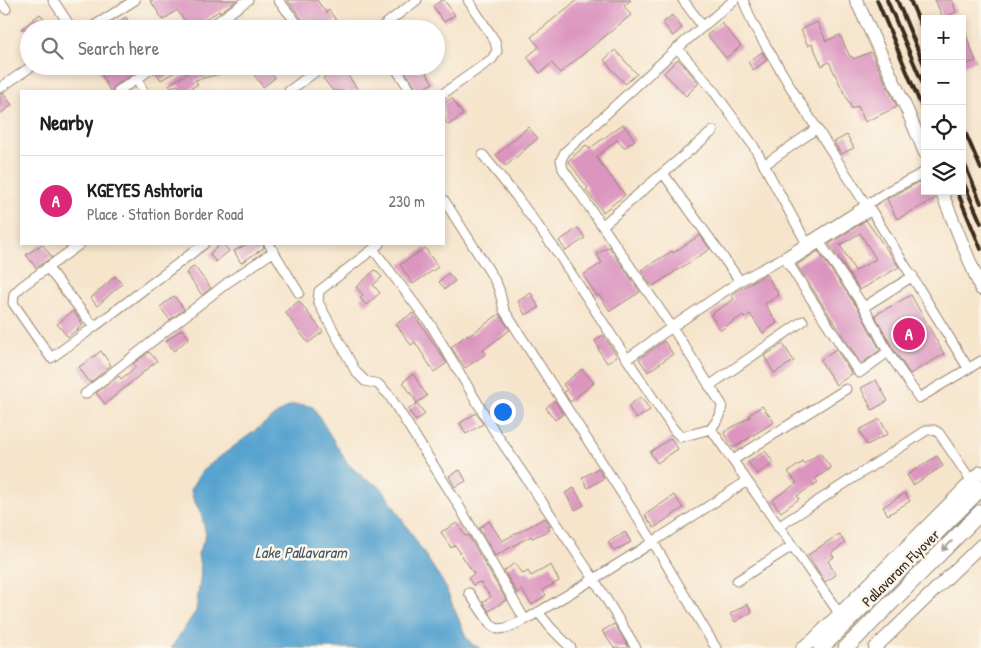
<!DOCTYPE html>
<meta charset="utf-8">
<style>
:root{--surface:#fff;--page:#f6f6f6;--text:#202124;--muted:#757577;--line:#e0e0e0;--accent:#db2777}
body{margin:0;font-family:"Patrick Hand",sans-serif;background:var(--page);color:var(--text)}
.controls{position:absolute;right:15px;top:15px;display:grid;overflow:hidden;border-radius:0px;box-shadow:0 2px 8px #0003}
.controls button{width:45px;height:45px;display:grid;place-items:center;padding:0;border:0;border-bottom:1px solid var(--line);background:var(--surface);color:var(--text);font:25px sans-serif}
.you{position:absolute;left:502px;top:411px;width:18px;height:18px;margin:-12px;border:4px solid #fff;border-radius:50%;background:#1a73e8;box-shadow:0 0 0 8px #1a73e833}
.badge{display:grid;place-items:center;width:32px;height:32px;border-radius:50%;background:var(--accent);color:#fff;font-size:16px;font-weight:700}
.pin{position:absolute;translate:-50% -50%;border:2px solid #fff;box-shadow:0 1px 5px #0006}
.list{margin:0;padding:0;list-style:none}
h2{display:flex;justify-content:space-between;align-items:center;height:65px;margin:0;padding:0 20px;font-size:21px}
h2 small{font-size:16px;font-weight:400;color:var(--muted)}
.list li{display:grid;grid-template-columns:32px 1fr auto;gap:15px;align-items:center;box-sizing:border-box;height:90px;padding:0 20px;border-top:1px solid var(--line)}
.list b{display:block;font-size:19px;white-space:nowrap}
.list p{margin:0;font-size:16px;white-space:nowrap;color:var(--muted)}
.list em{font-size:16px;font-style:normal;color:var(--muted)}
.icon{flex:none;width:28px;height:28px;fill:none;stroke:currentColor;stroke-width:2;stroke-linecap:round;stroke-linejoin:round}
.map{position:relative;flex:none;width:981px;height:648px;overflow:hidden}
.search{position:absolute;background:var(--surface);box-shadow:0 2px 8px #0003;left:20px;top:20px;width:425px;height:55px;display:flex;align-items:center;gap:12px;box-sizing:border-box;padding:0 18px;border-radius:28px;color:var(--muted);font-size:19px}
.panel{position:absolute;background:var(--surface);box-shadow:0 2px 8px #0003;left:20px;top:90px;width:425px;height:155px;border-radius:0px}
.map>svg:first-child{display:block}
.water{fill:#56a3cf;stroke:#486676}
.building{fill:#db95bf;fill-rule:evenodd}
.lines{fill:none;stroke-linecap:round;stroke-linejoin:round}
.street-casing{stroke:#988774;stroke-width:11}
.secondary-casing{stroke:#988774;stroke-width:14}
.primary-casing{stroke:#988774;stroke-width:17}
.street{stroke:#fff;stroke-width:9}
.secondary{stroke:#fff;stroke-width:12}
.primary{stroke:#fff;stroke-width:15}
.rail{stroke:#3b2a1e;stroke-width:4}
.oneway{fill:#a79f9a}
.labels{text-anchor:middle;stroke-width:5;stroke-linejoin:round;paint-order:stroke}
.street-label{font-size:15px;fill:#3b2a1e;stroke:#fbf7ec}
.water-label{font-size:16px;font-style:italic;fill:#465a65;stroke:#fbf7ec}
</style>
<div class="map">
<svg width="981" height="648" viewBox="0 0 981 648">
<rect width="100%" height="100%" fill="#fbf7ec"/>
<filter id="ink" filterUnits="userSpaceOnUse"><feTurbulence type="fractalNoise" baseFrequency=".02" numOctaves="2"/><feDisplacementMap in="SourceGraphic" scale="10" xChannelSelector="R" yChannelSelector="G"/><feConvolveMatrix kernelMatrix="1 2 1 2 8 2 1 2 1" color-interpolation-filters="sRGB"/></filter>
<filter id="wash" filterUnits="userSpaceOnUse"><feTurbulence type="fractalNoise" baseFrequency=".0096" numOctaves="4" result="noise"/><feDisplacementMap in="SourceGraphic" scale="20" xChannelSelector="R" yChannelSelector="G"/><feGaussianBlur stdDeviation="1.12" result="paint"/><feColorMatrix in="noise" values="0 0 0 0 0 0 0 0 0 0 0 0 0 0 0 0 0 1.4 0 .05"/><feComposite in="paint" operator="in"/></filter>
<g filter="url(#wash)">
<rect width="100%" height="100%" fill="#f6e4cb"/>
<path class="water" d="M291 405H304L313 407 348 464 365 479 381 487 444 584 466 637 473 645 480 648H171L196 611 201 573 198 554 206 535 202 516 192 496 191 489 194 483 202 471 217 459 276 415Z"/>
<g id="blocks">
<path class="building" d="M150 0H237L220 12 219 11 190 29 177 10 163 20Z
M287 0H317L326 13 329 10 336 20 332 23 337 29H312L308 23 306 24Z
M442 0H444L455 15 444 22 433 6Z
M577 0H631L624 6 631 15 560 73 552 63 540 73 527 57 539 47 531 37Z
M935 0H952L956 12 943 18Z
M40 14 52 29H21Z
M672 15 682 28 673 36 663 23Z
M126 17 133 29H107Z
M817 22 826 41 840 35 850 57 852 56 853 59 871 52 897 107 865 122 858 106 852 109 829 62 822 66 812 44 808 46 801 30Z
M722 23 741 46 726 58 707 35Z
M963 28 976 61 964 65 962 60Z
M615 50 637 74 625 84 604 60Z
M762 52 767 60 753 70 748 62Z
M678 59 699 83 686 96 664 73Z
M97 66H144L115 86 112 91H110Z
M161 66H185L161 80 156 73Z
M199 66H235L236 70 195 80 198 84 187 91H182L178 85 170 87 169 85Z
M248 66H266L275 78 263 87Z
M338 66H341L359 91H333L323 78Z
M415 66H422L433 83 420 91H417L406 72Z
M3 93 12 105 0 114V94Z
M452 98 463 115 448 125 444 119V103Z
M623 124 635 140 624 148 617 140 596 157 625 195 603 212 586 190 588 188 568 161 586 145 589 149Z
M528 127 538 138 506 166 496 155Z
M847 135 854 148 841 154 834 142Z
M925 179V191H933L935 199 897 219 887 199Z
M866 220 899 267 860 290 829 244ZM860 233 876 259 855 271 840 245Z
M578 228 585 238 566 251 559 241Z
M700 235 710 249 653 286 651 284H650L641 270 672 251 673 253Z
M42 244 52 257 36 268 26 255Z
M221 244H223L229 251 216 262 210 255 211 252Z
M247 244H263L264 248 241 263 234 251Z
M609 247 640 292 610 311 599 295 597 296 583 275 602 263 597 254Z
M425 248 438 267 413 284 400 265Z
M818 251 859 310 880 350 861 364 797 265Z
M194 266 211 288 202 295 186 273Z
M375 270 382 277 373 285 380 293 366 305 360 298 363 295 356 287Z
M448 273 455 281 445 289 439 282Z
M766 274 779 295 765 304 777 323 763 333 750 314 744 318 743 315 721 330 710 315 734 299 731 295Z
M115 276 122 284 97 306 91 298Z
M531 293 539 308 525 315 518 301Z
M911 295 944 354 910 374 893 349 875 315Z
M174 296 184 309 170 320 160 307Z
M299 301 323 332 308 343 285 312Z
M73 311 83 325 68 337 57 324Z
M413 313 447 363 434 372 415 342 411 345 396 324Z
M499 314 510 330 483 350 486 354 465 368 451 347 468 334 469 336Z
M182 329 189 338 174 351 166 341Z
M603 335 617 356 607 363 598 349 599 348 595 341Z
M664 341 673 354 648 372 639 359Z
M783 344 794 361 774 373 764 356Z
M836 349 852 374 836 385 820 360Z
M101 351 111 365 90 383 79 367Z
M149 352 157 361 105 404 96 393 119 376 121 379 136 367 133 364Z
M582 369 594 383 570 402 564 392 567 390 563 384Z
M413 374 427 396 417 403 403 382Z
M876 380 888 401 872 410 861 388Z
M641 397 650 410 636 419 628 406Z
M554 400 563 414 555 420 546 408Z
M417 403 425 414 416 421 408 410Z
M762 406 774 422 733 448 724 432 750 417 749 415Z
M476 413 483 424 466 434 460 423Z
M880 419 888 434 867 445 859 430Z
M671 438 678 449 657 463 650 452Z
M765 451 774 463 757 474 748 462Z
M820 453 831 468 815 479 818 482 797 496 799 499 781 512 772 500 797 483 788 472 803 462 804 464Z
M937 456 943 466 913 485 907 475Z
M598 468 604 478 588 488 582 478Z
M460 470 466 481 455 487 449 476Z
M574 488 584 505 575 510 565 493Z
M905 493 910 501 888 515 883 507Z
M674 495 683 508 654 528 645 515Z
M545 518 551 526 548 527 550 530 532 538 531 536 495 556 479 528 489 521 502 541Z
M457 523 465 536 468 535 506 600 489 611 483 602 491 597 480 582 473 585 468 578 474 574 455 545 451 548 441 532Z
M625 532 631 542 614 551 608 542Z
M839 534 845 543 831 553 834 557 828 561 836 575 825 582 808 555Z
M515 563 523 574 528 571 531 576 551 565 559 581 543 590 546 595 532 605 522 590 517 593 504 571Z
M747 604 752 612 735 622 730 614Z
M614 624 617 628 629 648H614L602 631Z"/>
</g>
</g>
<g filter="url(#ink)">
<use href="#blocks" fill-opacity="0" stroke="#988774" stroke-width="1"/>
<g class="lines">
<defs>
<path id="street" d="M53 0 72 29
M278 0 302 29
M683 0 703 27
M734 0 673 52 565 152 561 160 563 169 672 327 740 281 786 256 890 190 925 172
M743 0 753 24 794 93 866 205
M0 1 6 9
M89 29 135 0
M207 29 248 0
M379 29 417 0
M677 48 710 86 753 145 806 242
M394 66 411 91
M0 88 32 66
M118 91 137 79
M143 91 137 79 155 66
M289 91 323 66
M444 93 492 59 497 51 495 41 468 0
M483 155 516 196 557 252 627 359
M764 165 816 129
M663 173 713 131
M444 200 493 277 499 289 504 310 653 542 747 481
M603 225 663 173 740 281
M820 243 864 307 888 352 859 373 788 263 871 210 968 368
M80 244 21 287 14 294 13 303 51 358 94 327
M269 244 299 293
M379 244 373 249 431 325 495 432 594 579 636 648
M373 249 319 291 318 302 356 372 365 381 378 384 389 395 456 501 525 620
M47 267 94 327 204 244
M864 307 913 276
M888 352 919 398 981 361
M709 386 803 321
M85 394 227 283 273 252
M711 429 681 437 674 430 627 359 672 327 722 405 720 416 711 429 839 613
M733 460 846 389
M778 527 927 430H934L939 433 972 482
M737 581 792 546
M469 593 492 626 498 629 506 628 525 620 594 579 653 542 716 648
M538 612 551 628 571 648"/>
<path id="secondary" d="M856 0 907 110 925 153
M941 191 981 289
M802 648 812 641 981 472
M875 648 981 545"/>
<path id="primary" d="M821 648 981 488
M846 648 981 512"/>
</defs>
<use href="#street" class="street-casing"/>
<use href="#secondary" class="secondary-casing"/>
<use href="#primary" class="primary-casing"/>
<use href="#street" class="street"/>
<use href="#secondary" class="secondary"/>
<use href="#primary" class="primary"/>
<path class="rail" d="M877 0 925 115
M887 0 925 89
M897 0 925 67
M910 0 925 35
M962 125 981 169
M962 158 981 203
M962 179 981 223
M957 191 981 249"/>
</g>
<defs><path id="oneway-solid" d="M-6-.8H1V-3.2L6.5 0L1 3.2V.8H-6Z" transform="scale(1.25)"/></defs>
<use class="oneway" href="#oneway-solid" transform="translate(947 546) rotate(135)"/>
</g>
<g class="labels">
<g class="street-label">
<text transform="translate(901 568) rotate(-45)" y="5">Pallavaram Flyover</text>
</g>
<g class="water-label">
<text x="301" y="558">Lake Pallavaram</text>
</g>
</g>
</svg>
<div class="controls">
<button>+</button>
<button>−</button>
<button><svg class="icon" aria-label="locate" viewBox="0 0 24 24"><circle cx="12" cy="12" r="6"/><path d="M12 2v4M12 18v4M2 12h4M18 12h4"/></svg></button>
<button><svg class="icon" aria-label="layers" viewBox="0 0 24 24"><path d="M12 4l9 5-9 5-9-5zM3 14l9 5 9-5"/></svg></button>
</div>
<div class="you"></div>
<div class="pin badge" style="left:909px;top:334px">A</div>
<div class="search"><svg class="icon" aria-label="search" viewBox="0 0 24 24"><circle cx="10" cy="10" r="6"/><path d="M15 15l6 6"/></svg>Search here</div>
<section class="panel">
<h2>Nearby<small></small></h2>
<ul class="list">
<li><span class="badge">A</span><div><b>KGEYES Ashtoria</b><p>Place · Station Border Road</p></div><em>230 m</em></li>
</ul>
</section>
</div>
